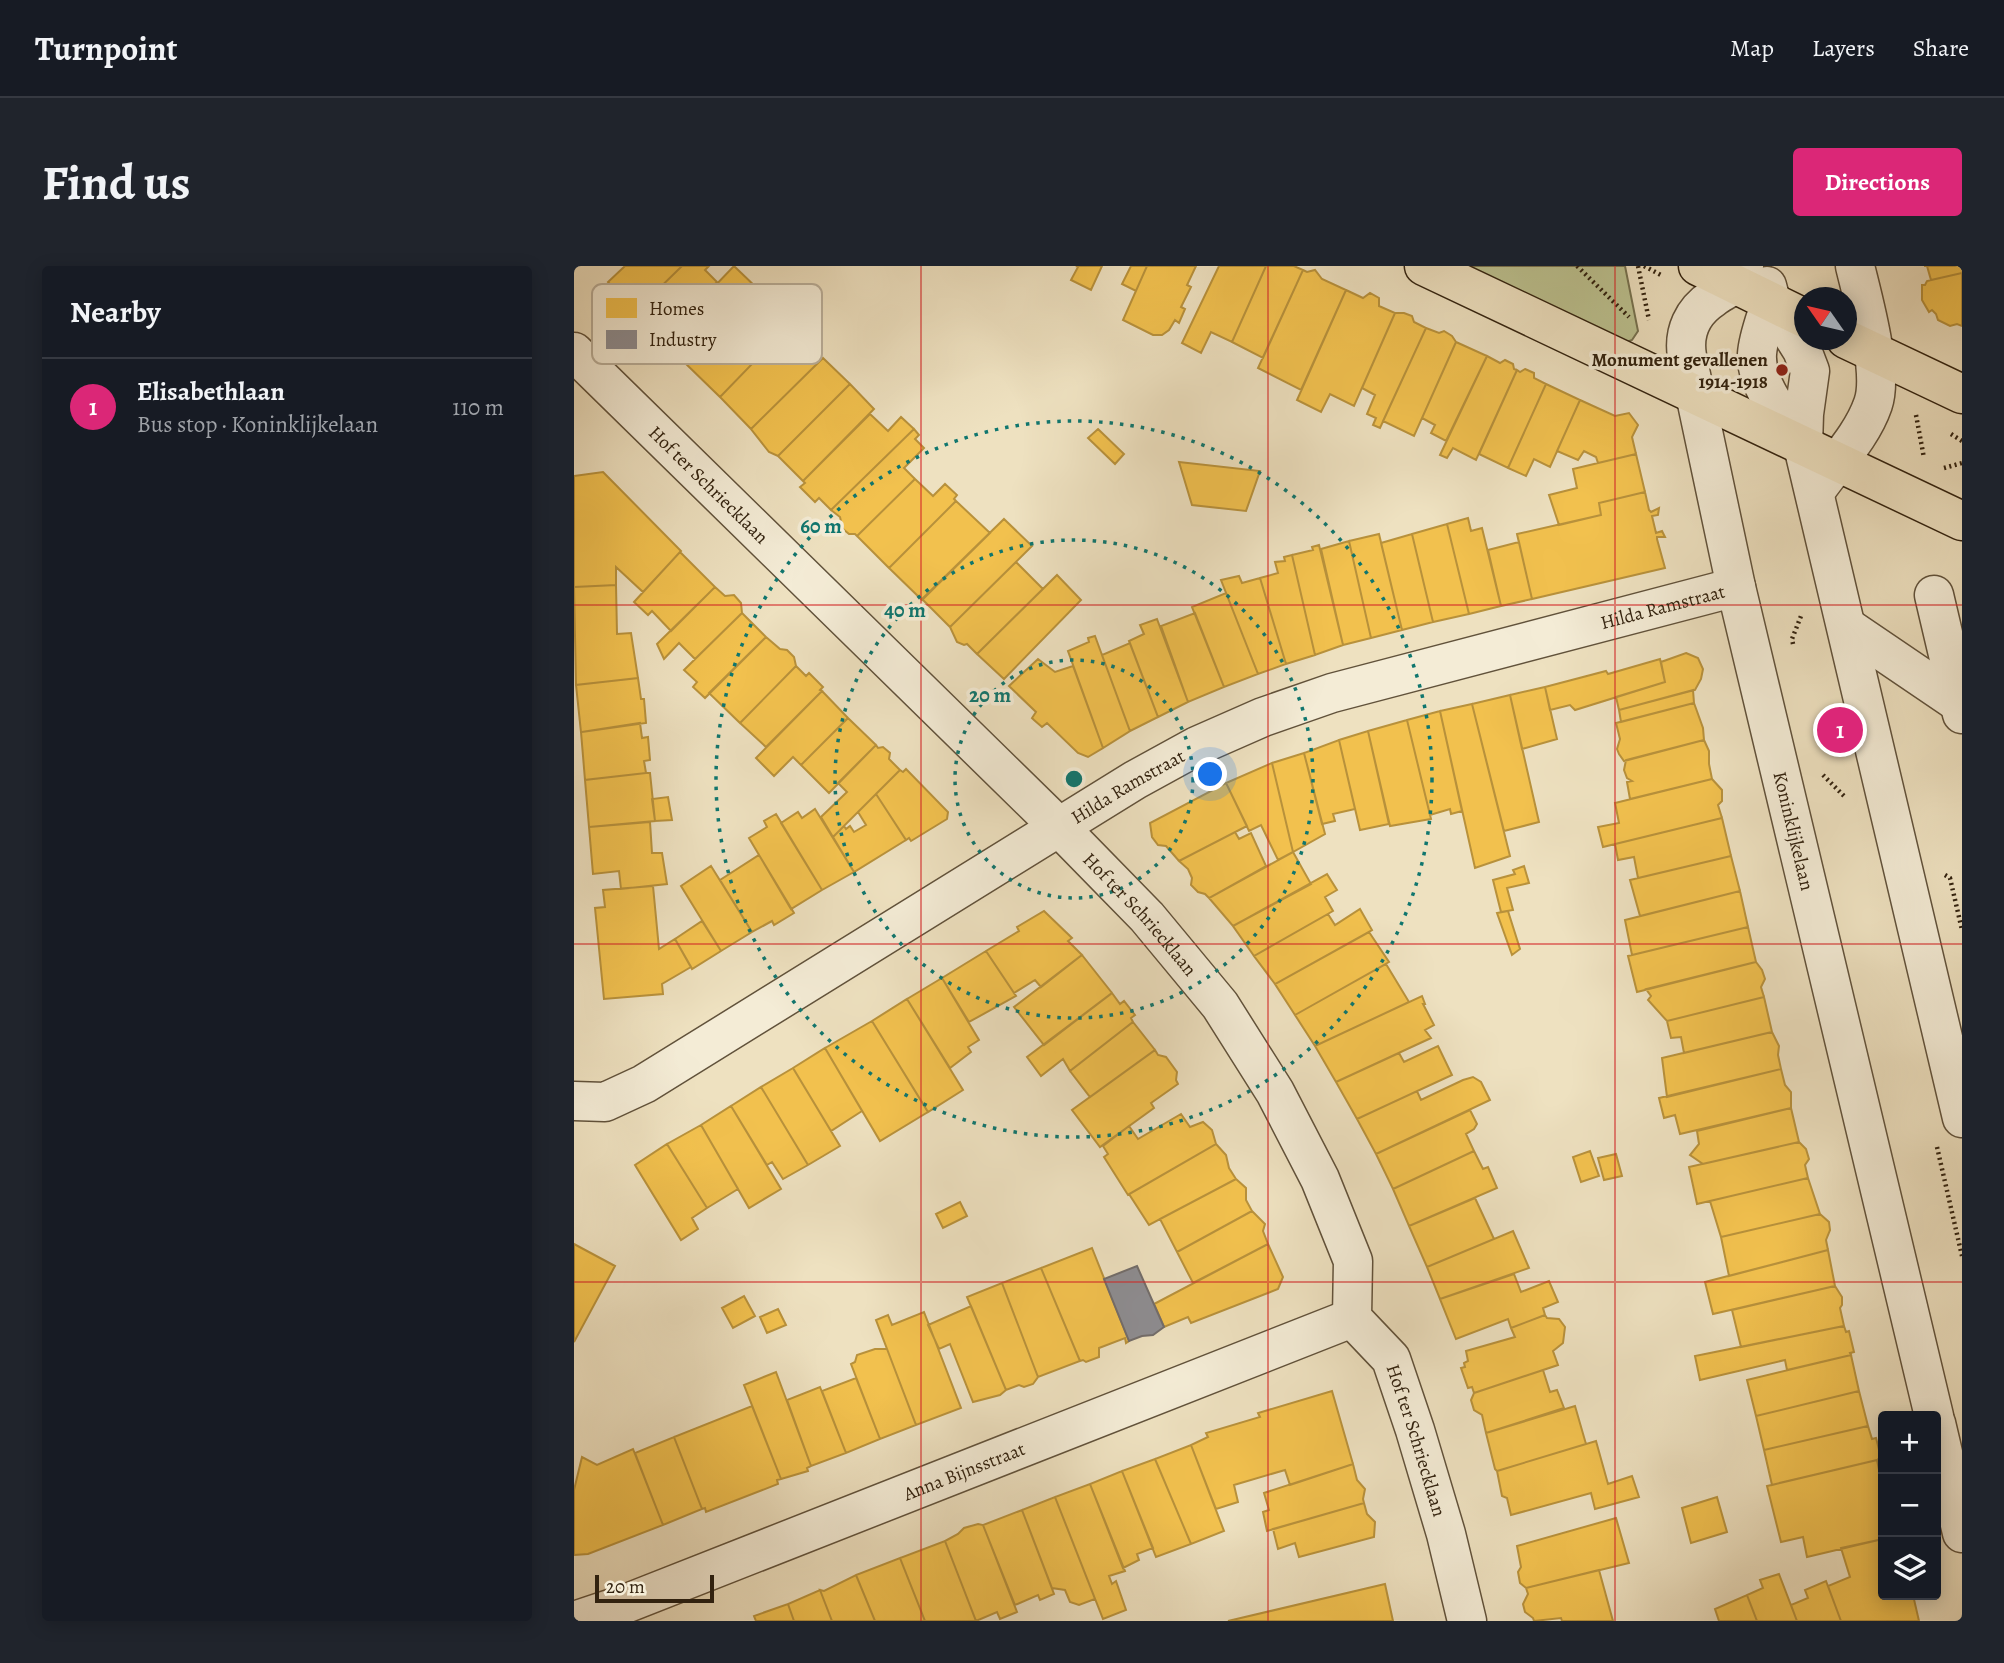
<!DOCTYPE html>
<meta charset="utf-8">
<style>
:root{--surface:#171b24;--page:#20242c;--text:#f1f3f6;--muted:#9ea1a6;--line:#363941;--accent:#db2777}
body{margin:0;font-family:Alegreya,serif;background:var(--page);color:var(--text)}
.controls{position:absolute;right:21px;bottom:21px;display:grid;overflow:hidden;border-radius:7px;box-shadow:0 4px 18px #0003}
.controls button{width:63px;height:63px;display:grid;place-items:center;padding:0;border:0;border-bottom:2px solid var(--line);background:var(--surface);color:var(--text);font:35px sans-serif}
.compass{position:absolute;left:1220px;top:21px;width:63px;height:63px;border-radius:50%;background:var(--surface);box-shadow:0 4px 18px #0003;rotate:304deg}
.scale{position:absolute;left:21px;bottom:18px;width:119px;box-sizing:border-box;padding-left:7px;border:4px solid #32220f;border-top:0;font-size:19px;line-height:24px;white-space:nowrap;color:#32220f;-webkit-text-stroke:5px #f4ecd6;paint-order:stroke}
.you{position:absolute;left:637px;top:509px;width:24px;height:24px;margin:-18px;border:5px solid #fff;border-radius:50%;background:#1a73e8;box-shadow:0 0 0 10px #1a73e833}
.badge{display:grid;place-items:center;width:46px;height:46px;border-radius:50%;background:var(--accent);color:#fff;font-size:23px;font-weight:700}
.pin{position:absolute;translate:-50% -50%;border:4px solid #fff;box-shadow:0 2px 7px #0006}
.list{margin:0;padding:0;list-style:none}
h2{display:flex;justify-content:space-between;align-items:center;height:91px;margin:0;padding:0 28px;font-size:30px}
h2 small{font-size:23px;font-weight:400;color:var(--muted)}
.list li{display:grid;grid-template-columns:46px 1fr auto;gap:21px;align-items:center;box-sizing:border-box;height:98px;padding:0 28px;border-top:2px solid var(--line)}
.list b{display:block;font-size:26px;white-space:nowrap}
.list p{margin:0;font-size:23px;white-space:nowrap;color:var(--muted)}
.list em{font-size:23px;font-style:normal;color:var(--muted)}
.icon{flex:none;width:38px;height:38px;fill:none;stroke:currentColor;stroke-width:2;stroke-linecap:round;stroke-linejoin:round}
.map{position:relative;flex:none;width:1388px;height:1355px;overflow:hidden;border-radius:7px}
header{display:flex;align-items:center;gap:42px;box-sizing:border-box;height:98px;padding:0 35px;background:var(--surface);border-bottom:2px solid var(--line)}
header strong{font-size:33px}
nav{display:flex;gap:38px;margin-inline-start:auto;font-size:24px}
.intro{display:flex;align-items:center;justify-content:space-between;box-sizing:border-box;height:168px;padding:0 42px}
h1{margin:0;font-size:49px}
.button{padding:18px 32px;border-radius:7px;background:var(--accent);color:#fff;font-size:24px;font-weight:700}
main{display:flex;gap:42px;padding:0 42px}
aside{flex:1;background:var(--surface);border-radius:7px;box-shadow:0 4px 18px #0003}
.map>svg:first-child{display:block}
.green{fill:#bcc290;stroke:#777250;stroke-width:2}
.homes{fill:#f2c14e;stroke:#b8913b;stroke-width:2}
.industry{fill:#8d8d92;stroke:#726d6b;stroke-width:2}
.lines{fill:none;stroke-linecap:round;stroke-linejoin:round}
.minor-casing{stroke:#61523b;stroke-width:41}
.major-casing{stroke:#32220f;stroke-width:41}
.path{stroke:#32220f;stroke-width:4.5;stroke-dasharray:2 3.5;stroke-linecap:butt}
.minor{stroke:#f4ecd6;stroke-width:38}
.major{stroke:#eee1c0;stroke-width:38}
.grid{fill:none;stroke:#d62828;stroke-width:2;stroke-opacity:0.55}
.ring{fill:none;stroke:#0f766e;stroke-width:3.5;stroke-dasharray:3.5 7}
.poi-dot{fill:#8f2418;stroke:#f4ecd6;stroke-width:2.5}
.labels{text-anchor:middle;stroke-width:7;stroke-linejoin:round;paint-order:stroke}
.poi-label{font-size:19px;font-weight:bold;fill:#32220f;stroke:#f4ecd6;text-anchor:end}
.street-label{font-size:19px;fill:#32220f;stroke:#f4ecd6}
.key{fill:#f4ecd6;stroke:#baaf9a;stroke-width:2}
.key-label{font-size:19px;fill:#32220f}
.centre{fill:#0f766e;stroke:#f4ecd6;stroke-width:3.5}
.ring-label{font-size:21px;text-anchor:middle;font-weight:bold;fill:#0f766e;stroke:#f4ecd6;stroke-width:7;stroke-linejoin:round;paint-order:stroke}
</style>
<header>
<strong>Turnpoint</strong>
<nav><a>Map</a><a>Layers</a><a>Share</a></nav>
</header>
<div class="intro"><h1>Find us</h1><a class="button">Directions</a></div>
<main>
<aside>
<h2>Nearby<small></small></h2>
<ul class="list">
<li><span class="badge">1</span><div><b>Elisabethlaan</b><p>Bus stop · Koninklijkelaan</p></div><em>110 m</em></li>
</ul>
</aside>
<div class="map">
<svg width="1388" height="1355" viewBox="0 0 1388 1355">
<rect width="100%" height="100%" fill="#eee1c0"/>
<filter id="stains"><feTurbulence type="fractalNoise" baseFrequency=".00286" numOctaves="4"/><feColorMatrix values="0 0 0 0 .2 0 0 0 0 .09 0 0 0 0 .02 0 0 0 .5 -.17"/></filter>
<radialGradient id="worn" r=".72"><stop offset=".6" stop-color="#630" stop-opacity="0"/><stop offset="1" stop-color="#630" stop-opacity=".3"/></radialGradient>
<path class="green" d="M892 0H1051L1064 65 1058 74 1053 76Z"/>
<path class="homes" d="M51 0H108L61 46 34 16Z
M108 0H135L131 4 143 16 89 74 74 65 70 55 61 46Z
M160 0 186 25 110 96 89 74Z
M502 0H528L517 24 497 14 504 1Z
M557 0H573L562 25 548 18Z
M573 0H622L613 19 617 21 607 41 611 43 605 57 601 54 595 64 588 69H579L549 54Z
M645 0H692L658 76 637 66 627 87 608 77Z
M692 0H720L729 4 689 92 658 76Z
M1350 0H1388V7L1357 14 1353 0Z
M729 4 733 6 741 4 748 13 772 24 727 124 684 102Z
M1388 7V60L1383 58 1376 60 1364 54 1362 48 1358 44 1355 46 1348 34V19H1351L1353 15Z
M772 24 789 32 796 27 805 32V40L821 47 780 140 756 128 747 146 723 134Z
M172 38 184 49 191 42 212 63 146 131 110 96Z
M821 47H830L838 50 840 56 852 62 806 162 799 159 802 152 793 148 801 129 788 122Z
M852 62 865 67 870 65 878 70 882 76 840 170 809 155Z
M210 65 222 77 226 75 246 95 177 163 146 131Z
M882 76 913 90 872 175 857 167 861 159 848 152Z
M913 90 926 97 931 94 939 98 940 103 943 104 902 194 879 182 873 192 866 189Z
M249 92 276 118 204 190 195 186 177 163Z
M951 103 960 107V112L972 118 934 202 905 188 943 104 946 106Z
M276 118 300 143 229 215 204 190Z
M972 118 1006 134 976 201 960 193 952 210 934 202Z
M1006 134 1041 150 1055 147 1064 159 1058 171 1062 188 1024 197 1022 191 1010 185 1004 194 983 185Z
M296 148 314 165 327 151 340 163 257 244 245 232 241 236 226 221 231 217 229 215Z
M340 163 345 169 341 173 350 182 330 202 341 213 283 270 281 268H275L269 263 266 251 257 244Z
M524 163 550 188 541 198 514 172Z
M1062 188 1071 226 1025 237 1027 249 985 259 975 229 1003 222 999 203Z
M605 196 686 205 672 245 618 239Z
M29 206 107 285 69 326 42 301V319L0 321V210Z
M341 213 359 230 371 218 383 229 380 233 382 235 315 302 283 270Z
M1071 226 1075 244 1077 246 1085 242 1084 249 1078 250 1082 267 1088 265 1091 271H1083V273L1091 302 958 333 943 268 1027 249 1025 237Z
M382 235 416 267 348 334 315 302Z
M894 252 897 265 908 262 927 340 895 348 873 258Z
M430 253 458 280 376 361 348 333Z
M873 258 895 348 859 356 838 268Z
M805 268 828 364 797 372 775 275Z
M838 268 859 356 828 364 807 277Z
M775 275 797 372 769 379 747 283Z
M945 276 958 333 927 340 914 284Z
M745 279 769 379 741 389 718 289 739 284 738 281Z
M106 286 141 321 97 365 78 345 74 349 60 336Z
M718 289 741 389 712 398 686 312 704 307 701 296 711 295 710 291Z
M442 296 469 323 403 388 393 378 390 379 383 376 376 361Z
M483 309 507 334 430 413 403 388Z
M665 310 668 317 686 312 712 398 684 408 647 314Z
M42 319 43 368 57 367 64 412 2 419 0 321Z
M141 321 151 330 160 329 167 337 168 347 121 393 105 377 90 393 83 378Z
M652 327 684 408 650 421 618 341Z
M168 347 192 371 131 432 119 421 123 416 110 404Z
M621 347 650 421 614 436 587 360Z
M583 353 614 436 584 451 555 375 570 368 566 359Z
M521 370 556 465 529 482 494 385 515 376 514 372Z
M192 371 206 383 213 384 220 391 222 400 166 457 135 427Z
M556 377 584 451 556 465 528 389Z
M1112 387 1124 392 1129 403 1127 413 1121 424 1045 444 1042 431 1091 416 1087 396Z
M464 393 481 406 499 400 529 482 514 491 504 487 473 457 468 461 460 454 458 452 462 446 435 420Z
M1086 393 1091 416 1001 444 996 439 976 444 971 421 1032 405 1034 408Z
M222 400 232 410 235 407 249 421 246 424 248 425 192 481 166 457Z
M64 412 67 433H70L72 457 7 466 2 419Z
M971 421 983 473 948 483 936 429Z
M1119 424 1120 437 1047 456 1045 444Z
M248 425 274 452 227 499 219 491 200 510 182 492Z
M936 429 965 556 930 565 898 438Z
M1120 437 1129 462 1130 474 1050 495 1045 488 1043 483 1046 473 1042 457Z
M898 438 936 590 901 602 866 445Z
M866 445 888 545 877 548 876 543 856 549 833 454Z
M274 452 302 479 255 527 227 499Z
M833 454 857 553 816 560 794 465Z
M66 457 68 472 74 471 76 494 70 495 72 507 11 514 7 466Z
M794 465 815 558 786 564 765 474Z
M765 474 781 543 759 548 761 555 748 558 730 487Z
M1130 474 1135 485V498L1138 513 1056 533 1053 516 1058 515 1053 512 1050 504 1052 494Z
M302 479 304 482 309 481 316 487 315 493 326 504 259 571 247 551 273 526 264 517Z
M730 487 751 568 719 586 698 497Z
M698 497 719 586 704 594 687 559 675 565 652 517Z
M332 503 374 546 373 553 337 575 335 572 332 574 302 528 326 504 329 506Z
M72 507H76L81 555 15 561 11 514Z
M1138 513 1148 524V535L1144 539 1148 552 1029 581 1024 561 1045 557 1041 537Z
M652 517 673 560 605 595 592 580 584 579 578 571 576 557Z
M302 528 332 574 280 606 259 571 270 560 272 563 276 560 280 566 292 559 284 546Z
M94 531 98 554 81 555 78 533Z
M241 543 280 606 248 624 207 557 224 546 228 552Z
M202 548 248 624 217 643 175 572 193 561 190 555Z
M1148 552 1157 590 1064 612 1060 591 1044 594 1041 578Z
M76 556 78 587H88L93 618 47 623 45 605 19 608 15 561Z
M661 566 665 573 677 567 692 600 635 632 631 628 624 626 617 619 618 612 614 603 605 595Z
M719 586 737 618 659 660 635 632Z
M185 589 220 647 200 659 198 655 178 666 146 614Z
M1157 590 1166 625 1066 650 1056 614Z
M137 600 178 666 147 685 107 620Z
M950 600 955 617 933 622 939 644 927 646 919 614 941 608 939 604Z
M753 608 763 624 751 631 759 645 680 690 659 660Z
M79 620 85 683 101 673 117 701 88 718 89 728 30 733 21 642 31 641 29 624Z
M1166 625 1174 661 1058 689 1051 654Z
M786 643 798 664 701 718 680 690 754 648 761 659Z
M470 645 498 672 494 675 508 689 467 721 461 714 440 727 412 685 445 665 443 661Z
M934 645 946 683 938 689 923 647Z
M128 655 147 685 118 703 101 673Z
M1174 661 1182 696 1063 726 1054 690Z
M795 666 815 696 721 749 701 718Z
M412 685 442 730 395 756 368 712Z
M508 689 538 727 470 779 440 741Z
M1182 696 1188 704 1191 713 1187 721 1190 731 1093 755 1074 734 1077 730 1072 723Z
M812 698 835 736 741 780 721 749Z
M368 712 405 774 394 781 397 786 376 802 333 733Z
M538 727 546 738 550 735 561 749 557 752 559 756 496 805 489 793 467 810 453 791Z
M848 730 851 738H849L860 759 851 764 857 772 762 816 741 780Z
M1190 731 1198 766 1110 787 1107 771 1097 772 1093 755Z
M333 733 389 824 354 846 298 755Z
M298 755 354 846 306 875 251 782Z
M559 756 581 784 516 831 496 805Z
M1198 766 1205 780 1204 789 1207 803 1093 831 1088 792Z
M864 780 878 809 783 853 762 816 825 787 830 796Z
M251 782 288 845 257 865 219 802Z
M581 784 584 789 592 791 603 806 602 814 604 818 577 837 580 842 526 881 498 844Z
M219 802 266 880 234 899 187 821Z
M1207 803 1211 819 1217 826V842L1106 868 1101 849 1090 852 1085 832Z
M899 811 907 816 916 834 802 888 783 853 843 825 847 834 889 814Z
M187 821 234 899 209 913 198 896 193 899 157 840Z
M157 840 207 923 175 942 127 859Z
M1217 842 1225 876 1129 898 1116 889 1125 878 1123 865Z
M896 844 903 858 900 863 892 868 900 885 819 923 802 888Z
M607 848 616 861 629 856 638 864 642 878 554 929 530 891 534 888 529 880 555 860 564 873Z
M127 859 164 923 133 942 93 878Z
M1225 876 1232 883 1235 893 1231 899 1234 912 1123 938 1115 901Z
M93 878 133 942 118 952 124 963 107 974 61 899Z
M642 878 652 889 655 902 662 913 575 959 555 928Z
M900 885 909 903 914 901 923 922 835 960 819 923Z
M1016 885 1025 910 1007 916 999 891Z
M1042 888 1048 910 1030 914 1024 892Z
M1234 912 1246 948 1147 971 1136 935Z
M662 913 672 922V934L678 945 603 986 586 953Z
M901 932 920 973 853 1001 835 960Z
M386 936 393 950 369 962 362 948Z
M678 945 691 958 689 965 694 978 619 1017 603 986Z
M1246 948 1255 956 1256 964 1252 974 1254 984 1155 1010 1147 971Z
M939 965 955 1002 866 1033 853 1001Z
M0 978 41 1000 0 1076Z
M694 978 709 1011 704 1023 617 1057 614 1051 590 1061 580 1038Z
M518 982 555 1075 552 1077 551 1072 525 1082V1091L512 1096 509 1094 506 1095 467 1002Z
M1254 984 1261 1020 1139 1048 1131 1016Z
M467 1002 506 1095 464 1111 428 1017Z
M940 1008 947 1026 975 1015 984 1036 969 1042 971 1049 937 1062 934 1053 882 1073 866 1033Z
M428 1017 464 1111 459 1118 450 1121 445 1119 432 1124 393 1031Z
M1261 1020 1268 1031V1039L1266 1042 1270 1060 1167 1081 1158 1044Z
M170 1030 181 1050 159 1062 148 1042Z
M397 1040 432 1124 426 1129 399 1136 376 1078 365 1083 354 1059Z
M204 1043 212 1059 193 1067 186 1051Z
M350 1046 387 1142 342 1159 302 1054 314 1049 318 1059Z
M971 1049 973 1052 985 1053 991 1061 989 1077 979 1085 984 1099 900 1127 898 1121 894 1122 887 1102 891 1101 890 1097 894 1095 892 1085 941 1071 937 1062Z
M1270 1060 1272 1066 1275 1065 1280 1086 1276 1087 1277 1089 1213 1104 1211 1094 1126 1114 1121 1090Z
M301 1083H313L342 1159 306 1173 277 1098 281 1096 283 1089Z
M1277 1089 1285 1125 1182 1150 1173 1114Z
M969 1104 976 1126 983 1124 990 1142 912 1167 908 1149 900 1144 897 1134 900 1127Z
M202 1106 237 1200 233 1202 234 1205 207 1213 170 1119Z
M282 1112 306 1173 272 1187 248 1125Z
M246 1121 272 1187 237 1200 213 1134Z
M758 1125 779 1198 716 1219 711 1204 660 1219 664 1236 642 1243 617 1179 634 1171 632 1167 686 1151 684 1147Z
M1285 1125 1294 1160 1190 1184 1182 1150Z
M178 1140 207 1213 203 1214 204 1218 132 1246 131 1242 128 1243 100 1171Z
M1001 1140 1012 1178 923 1205 921 1203 912 1167Z
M1294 1160 1298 1173 1302 1172 1307 1191 1303 1194 1198 1219 1190 1184Z
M100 1171 128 1243 89 1259 61 1187Z
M1022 1175 1034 1218 1058 1210 1065 1231 1021 1243 1017 1227 937 1249 933 1232 928 1230 923 1205Z
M617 1179 650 1265 617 1278 581 1193Z
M59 1183 89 1259 14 1288 0 1289V1224L8 1191 23 1199Z
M581 1193 617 1278 582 1291 548 1205Z
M1303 1194 1309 1223V1273L1233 1291 1229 1271 1207 1276 1193 1220Z
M779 1198 783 1214 791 1223 789 1233 790 1237 693 1265 689 1246 695 1244 690 1227Z
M548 1205 579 1282 563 1288 565 1294 549 1302 516 1218Z
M516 1218 551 1305 535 1310 538 1318 542 1315 552 1344 529 1353 481 1231Z
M481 1231 521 1333 505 1339 496 1336 491 1324 478 1322 448 1244Z
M1143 1231 1153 1266 1117 1277 1108 1242Z
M790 1237 793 1248 801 1256 800 1271 725 1291 721 1277 704 1283 699 1263Z
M448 1244 480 1328 466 1334 464 1329 441 1339 409 1259Z
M1042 1252 1055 1297 952 1322 946 1317 944 1306 947 1301 943 1280Z
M404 1258 409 1259 443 1346 426 1353 423 1346 402 1355 371 1275 384 1268 390 1262Z
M1309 1273V1329H1339L1345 1355H1267L1254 1320 1276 1311 1267 1282Z
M371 1275 402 1355H351L326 1292Z
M326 1292 351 1355H301L282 1309Z
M1025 1304 1039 1355H988L987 1352 960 1355 959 1352 951 1346 949 1338 954 1328 952 1322Z
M1205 1308 1223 1355H1183L1173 1329 1189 1322 1186 1314Z
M282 1309 301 1355H258L246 1324 250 1325Z
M1252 1315 1267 1355H1223L1217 1339 1234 1332 1231 1324Z
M811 1318 819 1355H654Z
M246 1324 258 1355H220L214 1338Z
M1173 1329 1183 1355H1145L1141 1343Z
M214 1338 220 1355H182L180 1350Z"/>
<path class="industry" d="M563 1000 590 1061 579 1069 568 1070 555 1075 530 1013Z"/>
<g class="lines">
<defs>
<g id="minor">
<path id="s1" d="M1170 0C1167 6 1164 15 1158 19 1153 24 1145 27 1139 32 1119 45 1109 66 1113 90L1162 321 1360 1150"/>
<path d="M1193 20 1197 35 1228 84 1236 105 1230 148 1229 180 1388 852"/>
<path d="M1197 35C1192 52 1184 71 1183 88 1181 121 1212 154 1229 180"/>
<path id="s2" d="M0 86 485 561 573 651 646 739 701 826 746 913 779 995 778 1052 817 1093 841 1164 872 1268 893 1355"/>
<path d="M1243 223C1262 196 1288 170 1299 138 1310 107 1289 33 1281 0"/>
<path d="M1360 329 1388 448"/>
<path d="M1273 361 1385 437"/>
<path id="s3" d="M0 835 31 836 70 818 561 514 623 480 689 451 758 427 1162 321"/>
<path d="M1362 1157 1388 1267"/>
<path id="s4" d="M0 1355 51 1338 778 1052"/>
</g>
<path id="major" d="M850 0 1388 255
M1124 0 1230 52
M1272 73 1388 128"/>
</defs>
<use href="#minor" class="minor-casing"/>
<use href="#major" class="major-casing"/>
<path class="path" d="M1003 0 1055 51
M1064 0 1075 54
M1070 0 1087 9
M1342 149 1350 192
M1377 168 1388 175
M1370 202 1388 197
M1219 378 1218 373 1227 350
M1249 509 1270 530
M1371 609 1376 612 1388 664
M1363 881 1388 990"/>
<use href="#minor" class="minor"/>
<use href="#major" class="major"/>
</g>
<path class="grid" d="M347 0V1355M694 0V1355M1041 0V1355M0 339H1388M0 678H1388M0 1016H1388"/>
<g class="ring">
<circle cx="500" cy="513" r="119"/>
<circle cx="500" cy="513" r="239"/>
<circle cx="500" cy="513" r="358"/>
</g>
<circle class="poi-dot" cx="1208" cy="104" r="7"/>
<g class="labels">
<g class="poi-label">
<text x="1194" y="100">Monument gevallenen<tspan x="1194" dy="22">1914-1918</tspan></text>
</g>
<g class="street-label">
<text dy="7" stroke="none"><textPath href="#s2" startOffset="189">Hof ter Schriecklaan</textPath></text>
<text dy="7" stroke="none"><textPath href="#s3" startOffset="1209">Hilda Ramstraat</textPath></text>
<text dy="7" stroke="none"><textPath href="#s3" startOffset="642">Hilda Ramstraat</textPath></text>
<text dy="7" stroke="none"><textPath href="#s1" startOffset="600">Koninklijkelaan</textPath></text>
<text dy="7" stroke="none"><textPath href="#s2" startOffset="798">Hof ter Schriecklaan</textPath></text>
<text dy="7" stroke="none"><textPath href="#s2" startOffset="1407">Hof ter Schriecklaan</textPath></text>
<text dy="7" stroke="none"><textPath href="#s4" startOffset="418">Anna Bijnsstraat</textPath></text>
</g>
</g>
<rect x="18" y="18" width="230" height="80" rx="10" class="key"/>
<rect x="32" y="32" width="31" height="20" fill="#f2c14e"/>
<rect x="32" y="64" width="31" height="19" fill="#8d8d92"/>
<g class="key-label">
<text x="75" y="49">Homes</text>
<text x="75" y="80">Industry</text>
</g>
<circle cx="500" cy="513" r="10" class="centre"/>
<g class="ring-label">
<text x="247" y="267">60 m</text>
<text x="331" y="351">40 m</text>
<text x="416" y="436">20 m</text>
</g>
<rect width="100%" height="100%" filter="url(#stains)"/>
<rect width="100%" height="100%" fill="url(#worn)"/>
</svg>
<div class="controls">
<button>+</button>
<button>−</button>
<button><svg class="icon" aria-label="layers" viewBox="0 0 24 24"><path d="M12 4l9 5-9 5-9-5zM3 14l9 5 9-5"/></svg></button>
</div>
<svg class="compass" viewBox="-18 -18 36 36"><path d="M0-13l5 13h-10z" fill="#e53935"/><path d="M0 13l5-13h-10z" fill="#9ea1a6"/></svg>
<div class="scale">20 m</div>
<div class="you"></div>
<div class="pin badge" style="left:1266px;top:464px">1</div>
</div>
</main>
